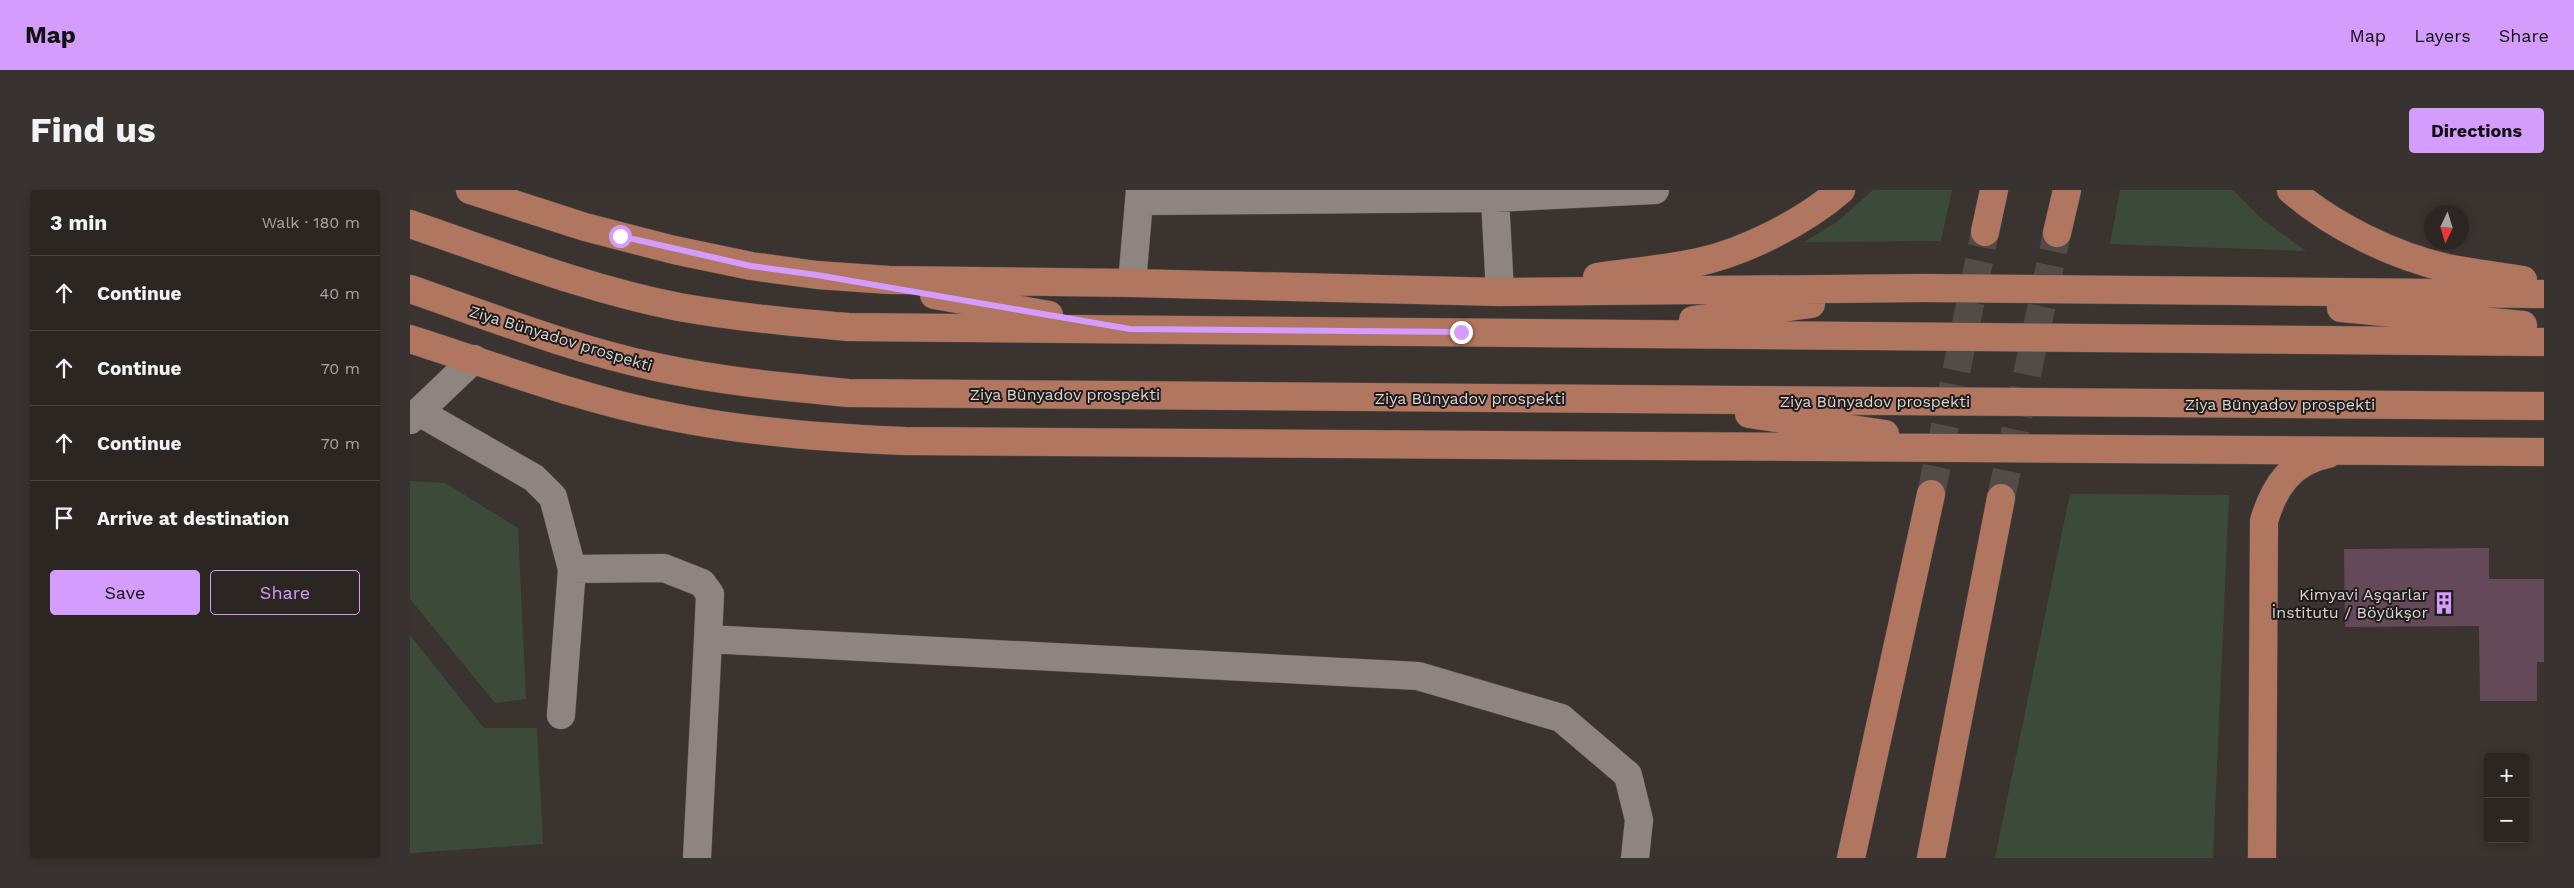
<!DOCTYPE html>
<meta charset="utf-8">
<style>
:root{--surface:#2c2623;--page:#383230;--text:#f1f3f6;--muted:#a6a5a6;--line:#484341;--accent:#d39cfd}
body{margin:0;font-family:"Work Sans",sans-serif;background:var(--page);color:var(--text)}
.controls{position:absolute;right:15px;bottom:15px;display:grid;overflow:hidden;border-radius:5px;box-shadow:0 2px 8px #0003}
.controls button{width:45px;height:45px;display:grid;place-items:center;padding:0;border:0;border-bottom:1px solid var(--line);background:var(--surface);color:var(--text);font:25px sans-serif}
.compass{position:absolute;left:2014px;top:15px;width:45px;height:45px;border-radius:50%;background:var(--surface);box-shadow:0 2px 8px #0003;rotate:184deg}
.stop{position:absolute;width:15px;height:15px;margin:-11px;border:4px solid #d39cfd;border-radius:50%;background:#fff}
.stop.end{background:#d39cfd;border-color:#fff;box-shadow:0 1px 5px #0008}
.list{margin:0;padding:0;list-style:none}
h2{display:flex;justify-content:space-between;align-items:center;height:65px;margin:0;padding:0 20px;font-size:21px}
h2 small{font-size:16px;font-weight:400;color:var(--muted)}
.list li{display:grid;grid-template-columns:32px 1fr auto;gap:15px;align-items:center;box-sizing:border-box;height:75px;padding:0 20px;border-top:1px solid var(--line)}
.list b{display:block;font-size:19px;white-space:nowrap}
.list em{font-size:16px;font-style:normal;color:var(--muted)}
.actions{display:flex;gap:10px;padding:15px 20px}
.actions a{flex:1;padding:11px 0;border:1px solid var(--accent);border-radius:5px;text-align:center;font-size:18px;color:var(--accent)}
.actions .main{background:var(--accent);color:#111}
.icon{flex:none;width:28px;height:28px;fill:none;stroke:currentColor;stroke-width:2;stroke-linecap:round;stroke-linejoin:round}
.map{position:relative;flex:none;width:2134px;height:668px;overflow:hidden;border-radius:5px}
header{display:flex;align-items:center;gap:30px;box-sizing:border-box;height:70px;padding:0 25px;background:var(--accent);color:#111}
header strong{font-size:24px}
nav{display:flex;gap:28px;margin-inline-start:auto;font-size:18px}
.intro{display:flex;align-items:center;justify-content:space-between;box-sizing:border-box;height:120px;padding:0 30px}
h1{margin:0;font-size:35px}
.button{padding:12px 22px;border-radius:5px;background:var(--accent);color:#111;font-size:18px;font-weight:700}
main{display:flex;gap:30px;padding:0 30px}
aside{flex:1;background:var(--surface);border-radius:5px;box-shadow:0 2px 8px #0003}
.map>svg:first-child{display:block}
.green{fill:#3c4b39}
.building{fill:#644a59}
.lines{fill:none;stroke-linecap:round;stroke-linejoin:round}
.major-tunnel{stroke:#524b48;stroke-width:28;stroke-dasharray:28 14;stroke-linecap:butt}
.minor-casing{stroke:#554f4c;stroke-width:29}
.major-casing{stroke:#554f4c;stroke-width:29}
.minor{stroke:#8e8581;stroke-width:28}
.major{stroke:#b1765f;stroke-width:28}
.route{stroke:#d39cfd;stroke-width:6}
.labels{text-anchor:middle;stroke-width:4;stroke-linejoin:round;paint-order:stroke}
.street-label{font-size:16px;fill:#dbd6d4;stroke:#1f1b1a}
.poi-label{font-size:16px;fill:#dbd6d4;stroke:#1f1b1a;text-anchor:end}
</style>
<header>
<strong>Map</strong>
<nav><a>Map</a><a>Layers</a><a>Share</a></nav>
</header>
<div class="intro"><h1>Find us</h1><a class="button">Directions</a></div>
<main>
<aside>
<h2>3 min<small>Walk · 180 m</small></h2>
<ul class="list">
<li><svg class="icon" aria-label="ahead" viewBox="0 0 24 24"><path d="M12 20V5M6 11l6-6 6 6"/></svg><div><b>Continue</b></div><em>40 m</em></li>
<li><svg class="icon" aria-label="ahead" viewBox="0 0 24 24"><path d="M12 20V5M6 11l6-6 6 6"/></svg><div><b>Continue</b></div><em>70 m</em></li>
<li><svg class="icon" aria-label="ahead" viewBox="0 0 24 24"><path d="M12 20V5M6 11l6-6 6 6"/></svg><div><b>Continue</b></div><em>70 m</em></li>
<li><svg class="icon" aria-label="arrive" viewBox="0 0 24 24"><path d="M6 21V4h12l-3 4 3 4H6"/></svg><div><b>Arrive at destination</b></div></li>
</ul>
<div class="actions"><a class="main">Save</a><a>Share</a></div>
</aside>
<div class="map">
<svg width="2134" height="668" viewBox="0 0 2134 668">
<rect width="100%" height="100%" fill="#3a332f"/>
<path class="green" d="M1463 0H1542L1531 51 1394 52 1427 32Z
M1710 0H1823L1853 30 1896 61 1700 54Z
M0 291 35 293 108 338 116 509 85 513 0 409Z
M1660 304 1819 305 1803 668H1585Z
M0 445 74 538H127L133 654 0 663Z"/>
<path class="building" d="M2079 358V389H2134V472H2127V511H2070L2069 436 1935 437 1934 359Z"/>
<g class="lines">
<path class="major-tunnel" d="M1521 304 1575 42
M1591 308 1647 43"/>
<defs>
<path id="minor" d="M1085 8 1090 102
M729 11 1085 8 1245 0
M722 93 730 0
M9 222 124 288 143 307 162 379 254 378 292 393 300 404 298 449 1008 486 1151 528 1218 585 1229 630 1225 668
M0 230 64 169
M151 525 162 379
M287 668 298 449"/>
<path id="major" d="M60 0 175 37 264 60 341 76 407 85 479 90 722 93 1090 102 1514 98 2134 104
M1881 0C1922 36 1984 66 2037 78 2062 83 2088 86 2113 90
M0 34C88 64 177 99 269 117 325 127 381 132 438 137L2134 152
M1575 42 1584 0
M1647 43 1657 0
M1187 87C1221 82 1256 79 1289 72 1337 61 1394 32 1431 0
M0 99C81 127 162 159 246 177 310 191 374 197 438 203L2134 216
M524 105 639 125
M1931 118 2113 135
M1283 130 1401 114
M0 149C85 176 170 209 258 226 336 242 415 248 495 251L2134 262
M1339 224 1475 244
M1441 668 1521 304
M1521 668 1591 308
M1852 668 1854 331C1864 297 1881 271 1918 264"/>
</defs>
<use href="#minor" class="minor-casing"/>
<use href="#major" class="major-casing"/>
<use href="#minor" class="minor"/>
<use href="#major" class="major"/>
</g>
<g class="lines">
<path class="route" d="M210 46 341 76 407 85 720 139 1051 142"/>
</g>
<defs>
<symbol id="building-bare" viewBox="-9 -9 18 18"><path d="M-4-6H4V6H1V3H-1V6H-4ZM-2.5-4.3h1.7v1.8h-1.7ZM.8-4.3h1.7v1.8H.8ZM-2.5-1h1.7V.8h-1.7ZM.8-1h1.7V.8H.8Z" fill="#d39cfd" stroke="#1f1b1a" stroke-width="2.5" paint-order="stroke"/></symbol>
</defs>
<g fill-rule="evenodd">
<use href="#building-bare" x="2018" y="397" width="32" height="32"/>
</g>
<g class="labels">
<g class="street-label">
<text transform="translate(151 148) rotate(17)" y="6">Ziya Bünyadov prospekti</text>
<text x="655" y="210">Ziya Bünyadov prospekti</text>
<text x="1060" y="214">Ziya Bünyadov prospekti</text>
<text x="1465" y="217">Ziya Bünyadov prospekti</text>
<text x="1870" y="220">Ziya Bünyadov prospekti</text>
</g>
<g class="poi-label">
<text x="2018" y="410">Kimyavi Aşqarlar<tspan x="2018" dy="18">İnstitutu / Böyükşor</tspan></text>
</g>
</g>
</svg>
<div class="controls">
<button>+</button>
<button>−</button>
</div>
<svg class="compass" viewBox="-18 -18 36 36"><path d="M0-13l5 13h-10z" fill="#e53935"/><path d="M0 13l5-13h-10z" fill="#a6a5a6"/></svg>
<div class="stop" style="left:210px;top:46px"></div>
<div class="stop end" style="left:1051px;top:142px"></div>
</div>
</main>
